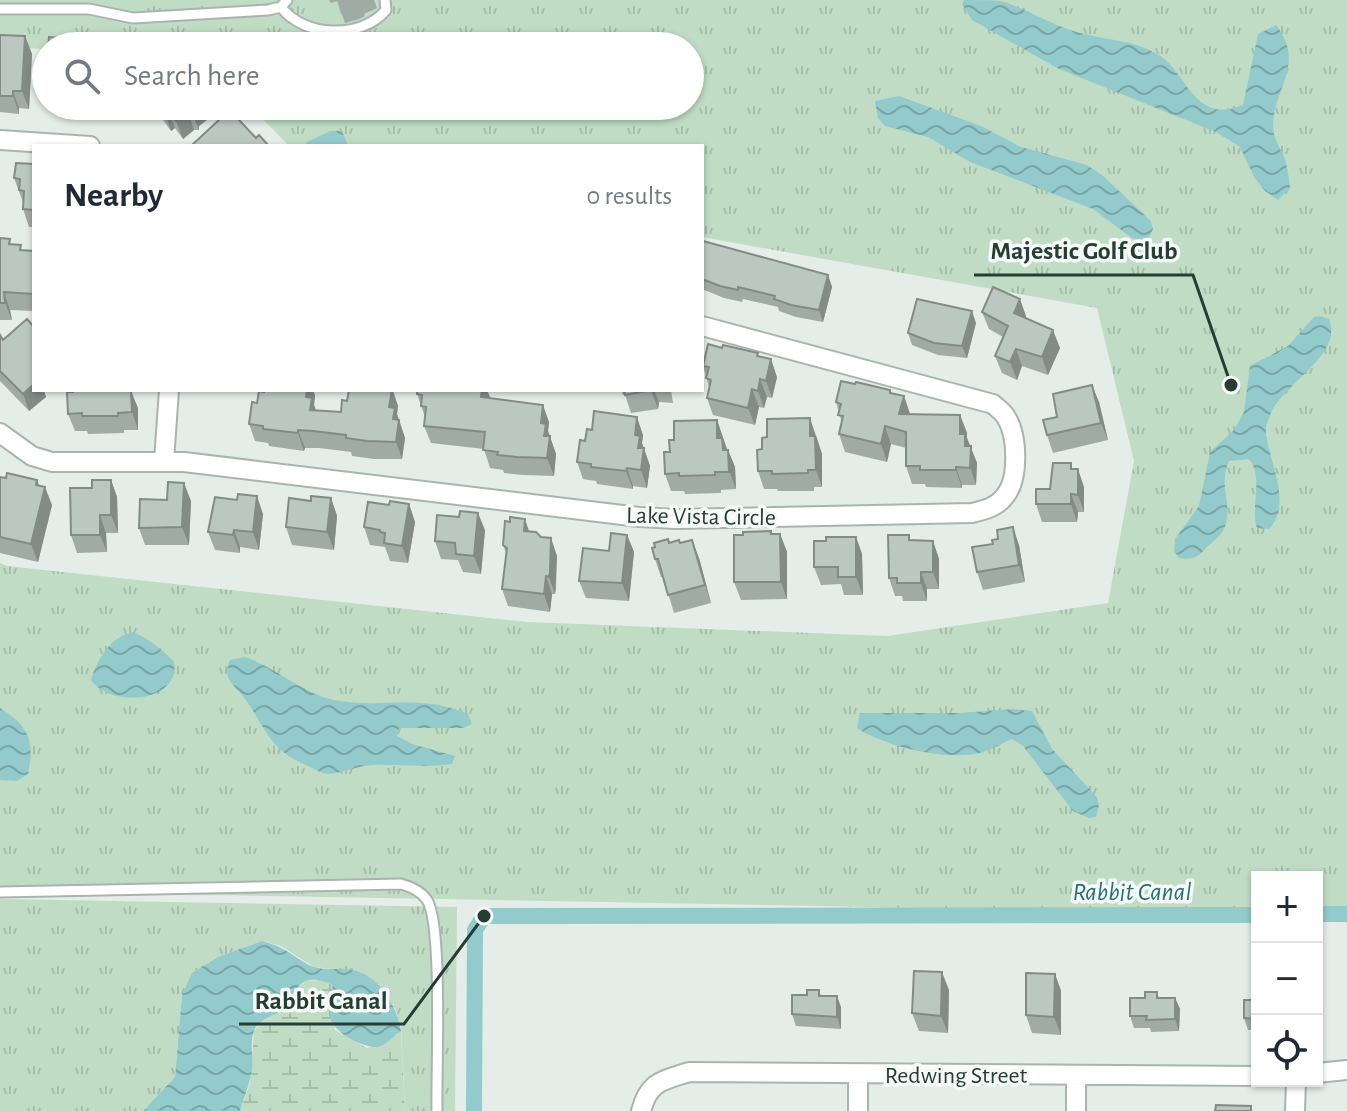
<!DOCTYPE html>
<meta charset="utf-8">
<style>
:root{--surface:#fff;--page:#f2f2f3;--text:#1f2937;--muted:#747a83;--line:#e0e1e3}
body{margin:0;font-family:"Alegreya Sans",sans-serif;background:var(--page);color:var(--text)}
.controls{position:absolute;right:24px;bottom:24px;display:grid;overflow:hidden;border-radius:0px;box-shadow:0 2px 6px #0004}
.controls button{width:72px;height:72px;display:grid;place-items:center;padding:0;border:0;border-bottom:2px solid var(--line);background:var(--surface);color:var(--text);font:40px sans-serif}
.list{margin:0;padding:0;list-style:none}
h2{display:flex;justify-content:space-between;align-items:center;height:104px;margin:0;padding:0 32px;font-size:34px}
h2 small{font-size:26px;font-weight:400;color:var(--muted)}
.icon{flex:none;width:44px;height:44px;fill:none;stroke:currentColor;stroke-width:2;stroke-linecap:round;stroke-linejoin:round}
.map{position:relative;flex:none;width:1347px;height:1111px;overflow:hidden}
.search{position:absolute;background:var(--surface);box-shadow:0 2px 6px #0004;left:32px;top:32px;width:672px;height:88px;display:flex;align-items:center;gap:20px;box-sizing:border-box;padding:0 28px;border-radius:44px;color:var(--muted);font-size:30px}
.panel{position:absolute;background:var(--surface);box-shadow:0 2px 6px #0004;left:32px;top:144px;width:672px;height:248px;border-radius:0px}
.map>svg:first-child{display:block}
.grass{fill:url(#grass-tufts)}
.wetland{fill:url(#wetland-marsh)}
.water{fill:url(#water-waves)}
.lines{fill:none;stroke-linecap:round;stroke-linejoin:round}
.canal{stroke:#93cacc;stroke-width:16}
.lane-casing{stroke:#a8b5ae;stroke-width:13}
.street-casing{stroke:#a8b5ae;stroke-width:22}
.lane{stroke:#fff;stroke-width:9}
.street{stroke:#fff;stroke-width:18}
.wall{fill:#a1aba6}
.shaded-wall{fill:#838b87}
.building{fill:#bbc7c1;stroke:#838b87;stroke-width:2}
.labels{text-anchor:middle;stroke-width:7;stroke-linejoin:round;paint-order:stroke}
.street-label{font-size:24px;fill:#263d34;stroke:#f5f9f7}
.water-label{font-size:26px;font-style:italic;fill:#257074;stroke:#f5f9f7}
.leader{fill:none;stroke:#263d34;stroke-width:3}
.callout-dot{fill:#263d34;stroke:#f5f9f7;stroke-width:3}
.callout-label{font-size:26px;text-anchor:middle;font-weight:bold;fill:#263d34;stroke:#f5f9f7;stroke-width:7;stroke-linejoin:round;paint-order:stroke}
</style>
<div class="map">
<svg width="1347" height="1111" viewBox="0 0 1347 1111">
<defs>
<pattern id="grass-tufts" width="24" height="20" patternUnits="userSpaceOnUse" patternTransform="scale(2)"><rect width="24" height="20" fill="#c0dcc4"/><path d="M3 7l-1-3M5 7V3M7 7l1-3M15 17l-1-3M17 17v-4M19 17l1-3" fill="none" stroke="#a5bea9"/></pattern>
<pattern id="wetland-marsh" width="20" height="14" patternUnits="userSpaceOnUse" patternTransform="scale(2)"><rect width="20" height="14" fill="#c0dcc4"/><path d="M1 5h8M5 5V1M11 12h8M15 12V8" fill="none" stroke="#a5bea9"/></pattern>
<pattern id="water-waves" width="16" height="10" patternUnits="userSpaceOnUse" patternTransform="scale(2)"><rect width="16" height="10" fill="#93cacc"/><path d="M0 5q4-4 8 0t8 0" fill="none" stroke="#78a5a6"/></pattern>
</defs>
<rect width="100%" height="100%" fill="#e5ede8"/>
<path class="grass" d="M0 0H1347V915H1317V877H1257V914L0 891V563L7 566 527 622 888 636 1108 603 1134 461 1097 308 702 237V146H289L250 106H690V46H46V49L0 47Z
M0 899 457 907 455 1111H405L401 1027 394 1006 379 987 361 972 314 967 281 946 262 941 220 956 182 995 175 1077 143 1111H0Z"/>
<path class="wetland" d="M320 980 332 985C335 1000 333 1015 335 1030L367 1048 389 1040 401 1031 405 1111H240L250 1083 254 1031 262 1022 281 1009 287 999 299 986 307 981Z"/>
<path class="water" d="M964 0C975 0 990 0 1001 1 1028 9 1052 26 1080 33 1106 40 1133 40 1157 54 1187 70 1193 126 1243 105L1258 34 1276 25C1309 67 1267 94 1274 134 1276 144 1284 153 1286 163 1288 171 1289 180 1290 188L1278 200 1265 191 1254 177 1240 147 1216 132 1059 69 972 20 962 4Z
M899 96 981 126 1021 147 1087 165 1102 175 1151 221 1153 229 1148 240 1132 238 1093 209 970 162 928 137 885 126 878 118 875 101Z
M330 131H342L348 146H306L307 142Z
M1320 316 1329 319C1344 355 1282 384 1270 415 1268 421 1265 428 1266 433 1269 462 1293 504 1269 529L1257 528C1250 507 1264 477 1249 459L1229 461C1218 486 1232 501 1226 524 1223 535 1214 540 1206 548 1197 558 1193 560 1179 558L1174 551 1175 539 1199 506 1210 452 1234 430 1244 412 1250 366 1288 346 1314 317Z
M133 632C149 639 162 649 174 662 181 702 111 709 91 680 97 659 111 636 133 632Z
M245 657C278 668 304 696 340 701 386 708 420 694 468 714L472 724 463 728H399L397 736 412 744 455 756 452 764C425 768 400 764 372 765 358 766 344 772 330 774 322 774 315 769 308 766 270 750 267 731 246 700 236 685 221 681 230 660Z
M0 708C29 726 35 741 28 774L17 781 0 780Z
M1014 709 1032 711 1052 749 1097 797 1099 805 1096 817 1089 818 1073 811 1023 746 1012 739C1003 743 993 749 983 752 949 762 886 747 857 728L860 713H958Z
M262 941C286 947 292 956 311 966 326 972 345 966 360 972 382 981 398 1009 401 1031 395 1035 388 1043 381 1046 366 1051 332 1032 330 1017 330 1006 334 997 332 985 295 968 298 997 278 1012 270 1017 257 1022 254 1031 250 1041 253 1058 252 1069 250 1084 244 1097 240 1111H143L175 1077 182 995 192 973 220 956Z"/>
<g class="lines">
<path class="canal" d="M1317 914H1347
M474 1111 475 930 484 916 1257 915"/>
<defs>
<path id="lane" d="M281 7C303 37 361 40 386 10L385 0
M0 9H89L133 18 268 10 281 7 287 0
M0 892 401 884C412 887 421 891 427 900 443 924 436 1074 437 1111"/>
<path id="street" d="M0 140 90 146
M0 433 32 456 52 462H184L639 517 676 519 972 513C985 510 997 507 1005 496 1019 479 1018 436 1006 417 1003 412 997 408 993 404L702 326
M164 461 169 390
M1317 1073 1347 1070
M641 1111C649 1081 662 1081 689 1072L1257 1076
M858 1111V1075
M1076 1111V1075
M1295 1111 1296 1081"/>
</defs>
<use href="#lane" class="lane-casing"/>
<use href="#street" class="street-casing"/>
<use href="#lane" class="lane"/>
<use href="#street" class="street"/>
</g>
<path class="wall" d="M329 0H374L377 8 364 14 365 16 359 19 345 23 337 1 331 3Z
M0 35 25 36 32 54 29 109 19 108V114L0 112Z
M50 106H104L103 114 93 113V118L61 116 59 111 52 110Z
M153 106H224V107L199 126V130H194L183 139 175 128 171 131Z
M34 164V227H29L23 209V202L14 178Z
M0 238 23 250 34 251V311L10 310 12 320H0Z
M702 246 828 275 832 287 823 322 796 317 779 311 778 307 743 299 742 302 724 298 702 289Z
M982 312 1026 316V318L1060 348 1048 375 1022 366 1017 380 1002 373 995 356 1003 337 989 329Z
M976 323 967 358 938 355 912 345 908 333Z
M0 335 34 390H45L44 391 46 397 29 411 0 381Z
M759 356 777 377 772 398 767 397 764 408 759 407 755 425 713 415 707 398 709 387 703 366Z
M855 384 890 390 892 393 904 396 910 414 960 415 967 433V438L977 463 976 485H962V488L926 487 925 484H912L906 466V448L891 444 887 462 845 452 839 434 842 423 836 402Z
M264 390H313L315 396 314 405 316 410 341 412 347 401 349 390H393L398 406 397 414 405 438 402 459H374L352 456 351 452 319 448H305L304 451 269 446 268 443 255 441 249 424 257 403Z
M621 390H671L673 403 659 402 658 409 631 413 625 395H623Z
M73 392 138 408V430H124V433L88 434 87 431H75L68 414Z
M417 394 490 397V398L549 422 548 431 556 454 554 476 523 475 504 473 503 470 490 468 484 449 431 443 424 426 425 417Z
M1099 402 1108 440 1053 453 1047 435 1057 417Z
M717 420 727 450H728L735 467 736 489 721 490V493L685 494 684 491H671L665 474 670 452 674 440Z
M643 435 642 443 650 466 647 488 633 486V489L597 484 596 481 583 479 577 462 585 441Z
M816 435 822 454V487H814V491H778L777 489H764L758 471 762 449Z
M1073 469 1084 487V512H1078L1077 522H1042L1036 504 1050 489Z
M0 477 37 480 39 486 52 505 38 562 0 553Z
M111 480 117 497 118 533H106L107 552 77 553 71 535 92 488Z
M331 498 337 516 334 550 292 545 286 527 311 501Z
M191 501 189 545H145L139 528Z
M409 504 415 522 408 563 390 561 385 547 370 545 364 527 389 505Z
M263 514 259 550 240 547V553L215 550 208 532Z
M485 530 481 574 463 572 458 560 441 559 435 541Z
M529 531 557 556 556 590 555 594H552L550 612 508 606 502 589 506 553 503 545Z
M771 531 772 534H780L787 552V599L741 600 734 582 743 535Z
M627 535 634 552 629 601 586 598 579 581Z
M856 537 862 554 863 595H844L841 584 821 585 814 567 826 541Z
M911 540 933 541 939 559V589H927V601H903L902 596H895L889 578Z
M669 543H680L699 558 711 603 674 613 663 577H661L655 559Z
M993 544 1019 545 1025 582 983 590 977 572Z
M1055 974 1061 991V1035L1032 1033 1026 1015Z
M819 990 821 996 841 1007V1029L796 1026 792 1014 807 995Z
M949 990 948 1033 919 1031 912 1013Z
M1157 992 1159 998H1175L1180 1009 1179 1031 1151 1032 1150 1028H1134L1130 1016 1145 998Z
M1257 1000V1030H1248L1244 1018Z"/>
<path class="shaded-wall" d="M25 36 32 54 29 109 22 91Z
M13 91 19 108V114L13 96Z
M89 106H91L93 113V118Z
M196 106H224V107L199 126V130L192 113 193 108Z
M168 110 175 128 171 131 165 113Z
M188 112 194 130 183 139 176 121Z
M828 275 832 287 823 322 819 310Z
M4 292 10 310 12 320 5 303Z
M1020 299 1026 316 1020 331 1014 313Z
M972 311 976 323 967 358 962 346Z
M1053 330 1060 348 1048 375 1042 357Z
M1016 349 1022 366 1017 380 1010 362Z
M771 359 777 377 772 398 766 381Z
M760 379 767 397 764 408 758 391Z
M34 384V390H45L44 391 46 397 29 411 23 394Z
M1092 385 1099 402 1108 440 1101 423Z
M752 389 759 407 755 425 748 408Z
M125 390H130L132 395 131 391 138 408V430Z
M307 390H313L315 396 314 405 318 416 316 427 306 397Z
M392 390 398 406 397 414 405 438 402 459 396 442 389 407Z
M482 390H487L490 397 488 415 481 397Z
M651 390H654L659 402 658 409Z
M904 396 910 414H899Z
M543 405 549 422 548 431 556 454 554 476 547 458 541 423Z
M960 415 967 433V438L977 463 976 485 960 434Z
M637 417 643 435 642 443 650 466 647 488 641 470 635 435Z
M810 418 822 454V487L816 470 810 436Z
M717 420 729 455 728 450 735 467 736 489 717 438Z
M885 426 891 444 887 462 881 444Z
M298 430 305 448 304 451 298 433Z
M956 467 962 485V488L956 470Z
M627 468 633 486V489L626 471Z
M1078 469 1084 487V512L1078 495Z
M37 480 43 496 45 487 52 505 38 562 31 544Z
M111 480 117 497 118 533 111 515Z
M184 483 191 501 189 545 182 527Z
M1071 494 1078 512 1077 522 1071 504Z
M257 496 263 514 259 550 253 532Z
M331 498 337 516 334 550 327 532Z
M409 504 415 522 408 563 402 546Z
M478 513 485 530 481 574 474 556Z
M100 515 106 533 107 552 100 535Z
M525 519 531 537 524 531Z
M1013 527 1019 545 1025 582 1019 565Z
M234 530 240 547V553L233 535Z
M780 534 787 552V599L781 582Z
M627 535 634 552 629 601 622 583Z
M856 537 862 554 863 595 856 577Z
M551 538 557 556 555 594 549 577Z
M692 540 699 558 711 603 705 585Z
M933 541 939 559V589L933 572Z
M921 572 927 589V601L921 583Z
M546 576 552 594 550 612 544 594Z
M942 972 949 990 948 1033 941 1016Z
M1055 974 1061 991V1035L1054 1017Z
M837 996 841 1007V1029L837 1017Z
M1175 998 1180 1009 1179 1031 1175 1019Z"/>
<path class="building" d="M0 35 25 36 22 91H13V96H0Z
M49 37 100 42V46H48Z
M159 106H196L193 108 192 113 188 112 176 121 168 110 165 113Z
M233 107 242 116 238 119 256 138 259 135 269 146H193L192 145Z
M16 163 34 164V210L23 209 24 191 19 190 20 179 14 178Z
M0 238 10 239 9 244 21 245 20 250 34 251V294L4 292 5 303H0Z
M703 241 828 275 819 310 791 305 774 299 775 296 738 287V290L720 286 702 279V246Z
M993 287 1020 299 1014 313 1053 330 1042 357 1016 349 1010 362 995 356 1008 326 982 312Z
M917 299 972 311 962 346 934 343 908 333Z
M27 319 34 327V384L23 394 0 371V335L3 340Z
M708 344 722 348 723 345 758 353 757 356 771 359 766 381 760 379 758 391 752 389 748 408 707 398 711 380 706 378 709 367 703 366Z
M841 381 855 384 856 382 890 390V393L904 396 899 414 960 415V434H965V446H971L970 468 956 467V470H920V466H906V432L885 426 881 444 839 434 843 416 838 415 841 404 836 402Z
M1092 385 1101 423 1047 435 1043 420 1057 417 1053 394Z
M73 390 131 391 132 412 118 413V416H82V413L68 414 67 392H73Z
M264 390H307L306 397 312 398 310 410 341 412 342 400 347 401 349 390H392L389 407 395 408 393 419 399 420 396 442 367 441 346 438V435L313 431 298 430V433L263 429V426L249 424 252 402 257 403 259 391 264 392Z
M417 390H482L481 397 543 405 541 423 546 424 544 436H550L547 458 517 457 497 455 498 452 483 450 485 432 424 426 426 407 421 406 422 395 417 394Z
M624 390H651L625 395Z
M594 411 637 417 635 435 640 436 638 448H644L641 470 627 468 626 471 591 467V464L577 462 580 440 585 441 587 429 592 430Z
M810 418V436H815L816 470H808V473L772 474V471H758L757 450 762 449V438L767 437V419Z
M717 420V438H722L723 450H728L729 472H715V475L679 476V473L665 474 664 452H670L669 440H674V421Z
M1053 463H1071V469H1078V495L1071 494V504H1036V489H1050Z
M7 473 37 480 36 485 45 487 31 544 0 537V477L6 478Z
M92 480H111V515H100V535H71L70 488H92Z
M168 482 184 483 182 527 139 528 140 499 167 500Z
M238 494 257 496 253 532 234 530 233 535 208 532 215 497 237 500Z
M311 496 331 498 327 532 286 527 289 498 311 501Z
M390 501 409 504 402 546 384 543 385 533 380 532V530L364 527 368 502 389 505Z
M460 511 478 513 474 556 456 554 455 543 435 541 437 515 459 517Z
M510 517 525 519 524 531 536 532 541 537 551 538 550 572 549 577 546 576 544 594 502 589 507 548 503 545 505 521 510 522Z
M1013 527 1019 565 977 572 972 547 993 544 992 540 998 539 997 530Z
M771 531V534H780L781 582H734V535H743V532Z
M611 533 627 535 622 583 579 581 583 548 609 551Z
M888 535H909V540L933 541V572H921V583H897V578H889Z
M826 537H856V577H838V567H814V541H826Z
M668 539 669 543 679 540 680 543 692 540 705 585 668 595 658 559H655L652 548 655 547 654 543Z
M914 971 942 972 941 1016 912 1013Z
M1026 973 1055 974 1054 1017 1026 1015Z
M807 990H819V996H837V1017L792 1014V995H807Z
M1145 992H1157V998H1175V1019L1146 1020 1147 1016H1130V998H1145Z
M1244 1000H1257V1019L1244 1018Z
M1216 1105 1251 1106V1111H1215Z"/>
<g class="labels">
<g class="street-label">
<text transform="translate(701 516) rotate(1)" y="8">Lake Vista Circle</text>
<text x="956" y="1083">Redwing Street</text>
</g>
<g class="water-label">
<text x="1132" y="900">Rabbit Canal</text>
</g>
</g>
<path class="leader" d="M1231 385L1193 275H974M484 916L404 1024H239"/>
<g class="callout-dot">
<circle cx="1231" cy="385" r="8"/>
<circle cx="484" cy="916" r="8"/>
</g>
<g class="callout-label">
<text x="1084" y="259">Majestic Golf Club</text>
<text x="321" y="1009">Rabbit Canal</text>
</g>
</svg>
<div class="controls">
<button>+</button>
<button>−</button>
<button><svg class="icon" aria-label="locate" viewBox="0 0 24 24"><circle cx="12" cy="12" r="6"/><path d="M12 2v4M12 18v4M2 12h4M18 12h4"/></svg></button>
</div>
<div class="search"><svg class="icon" aria-label="search" viewBox="0 0 24 24"><circle cx="10" cy="10" r="6"/><path d="M15 15l6 6"/></svg>Search here</div>
<section class="panel">
<h2>Nearby<small>0 results</small></h2>
<ul class="list">
</ul>
</section>
</div>
